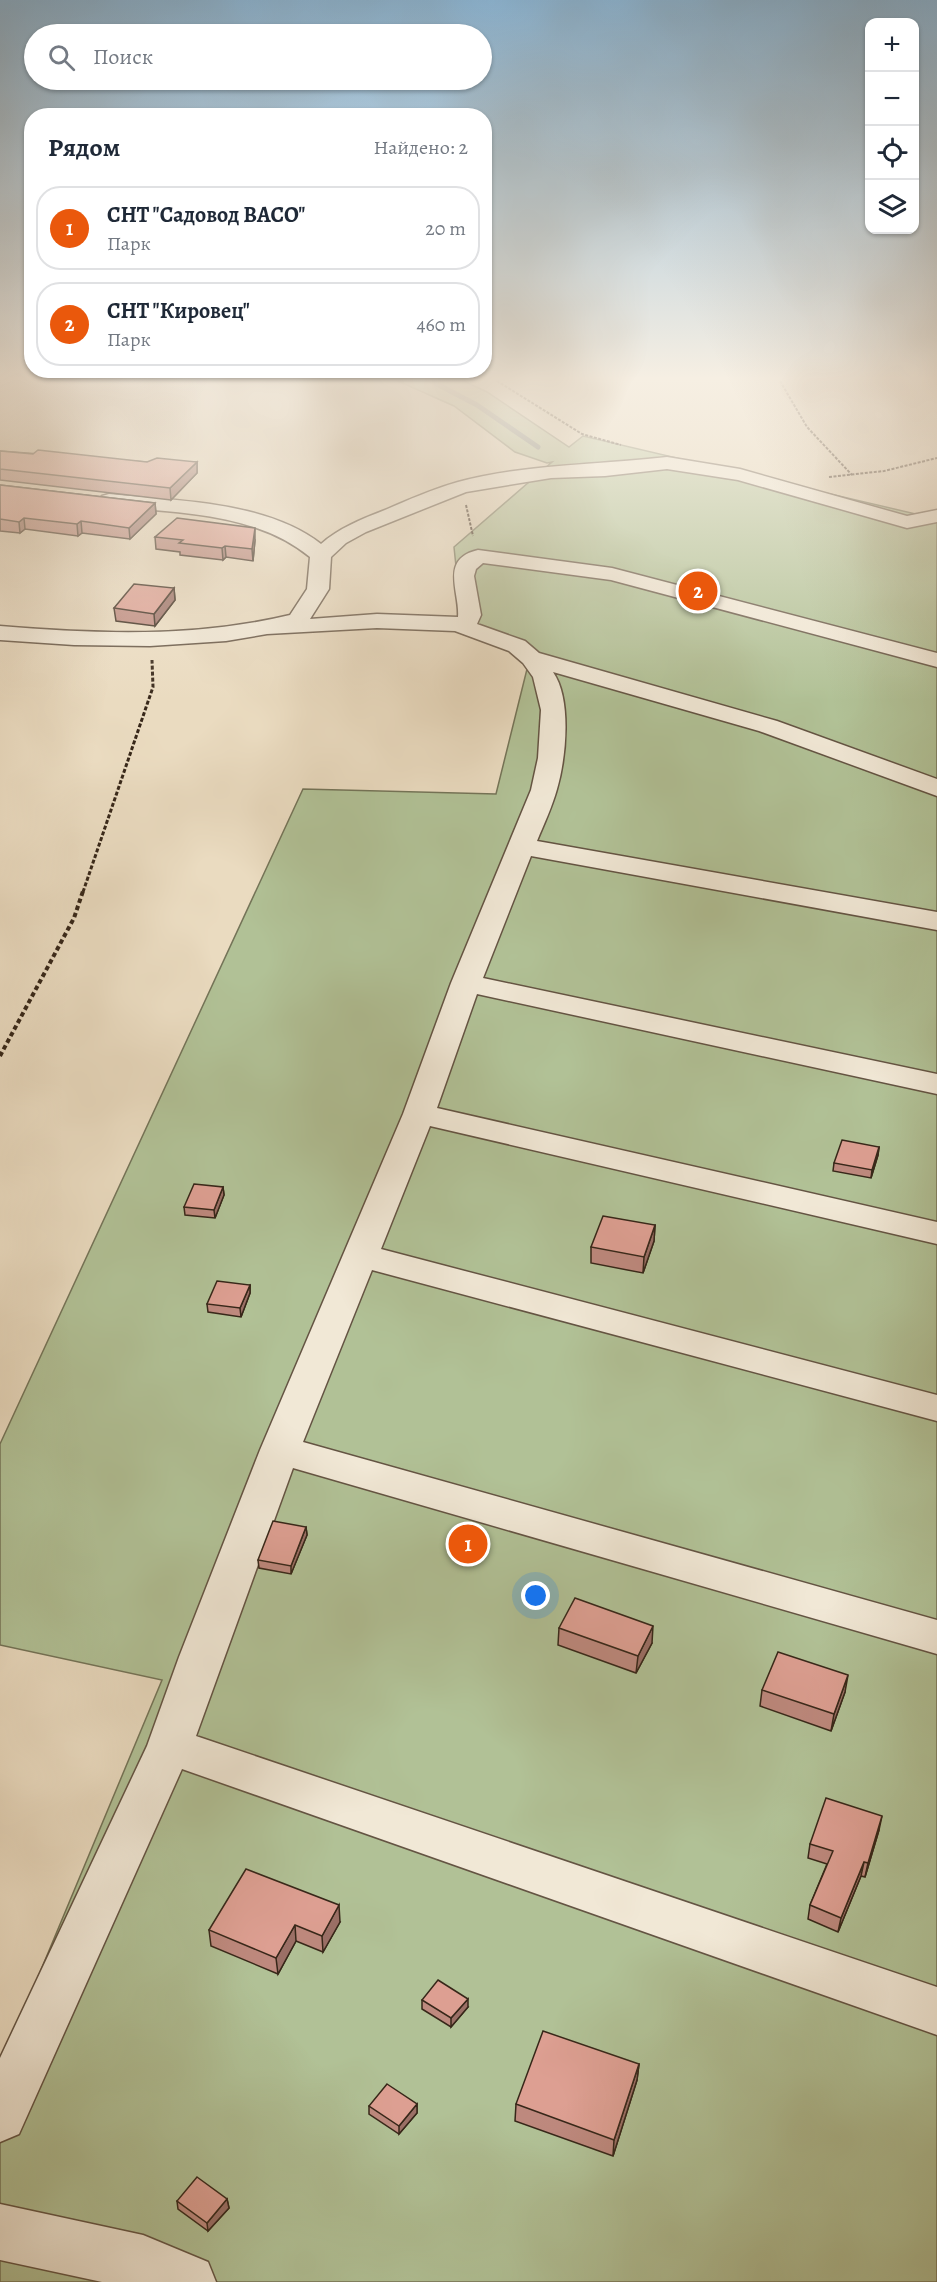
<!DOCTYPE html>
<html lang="ru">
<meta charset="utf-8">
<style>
:root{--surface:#fff;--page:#f6f6f7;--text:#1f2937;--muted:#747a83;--line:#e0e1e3;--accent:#ea580c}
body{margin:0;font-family:Alegreya,serif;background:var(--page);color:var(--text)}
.controls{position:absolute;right:18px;top:18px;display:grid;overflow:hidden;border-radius:12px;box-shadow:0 2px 4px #0004}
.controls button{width:54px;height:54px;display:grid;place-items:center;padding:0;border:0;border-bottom:2px solid var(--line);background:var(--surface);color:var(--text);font:30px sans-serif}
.you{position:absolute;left:536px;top:1596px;width:21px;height:21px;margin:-15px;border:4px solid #fff;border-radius:50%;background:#1a73e8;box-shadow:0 0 0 9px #1a73e833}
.badge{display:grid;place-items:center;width:39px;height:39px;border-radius:50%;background:var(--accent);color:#fff;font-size:20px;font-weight:700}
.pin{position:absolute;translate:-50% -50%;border:3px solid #fff;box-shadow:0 2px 6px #0006}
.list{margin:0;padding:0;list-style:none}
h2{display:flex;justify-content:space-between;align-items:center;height:78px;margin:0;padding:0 24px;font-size:26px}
h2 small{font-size:20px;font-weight:400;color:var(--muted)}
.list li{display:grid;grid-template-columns:39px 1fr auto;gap:18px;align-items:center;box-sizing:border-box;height:84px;margin:0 12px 12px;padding:0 12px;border:2px solid var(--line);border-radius:24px}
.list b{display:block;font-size:22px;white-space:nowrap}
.list p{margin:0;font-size:20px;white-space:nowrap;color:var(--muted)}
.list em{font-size:20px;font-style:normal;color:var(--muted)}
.icon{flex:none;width:33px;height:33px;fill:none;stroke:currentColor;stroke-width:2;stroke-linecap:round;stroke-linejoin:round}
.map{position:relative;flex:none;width:937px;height:2282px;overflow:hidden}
.search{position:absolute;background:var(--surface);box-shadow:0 2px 4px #0004;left:24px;top:24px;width:468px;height:66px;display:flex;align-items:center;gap:15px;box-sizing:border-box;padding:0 21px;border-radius:33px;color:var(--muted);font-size:22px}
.panel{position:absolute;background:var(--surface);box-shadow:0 2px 4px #0004;left:24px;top:108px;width:468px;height:270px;border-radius:24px}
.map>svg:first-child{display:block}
.green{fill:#b1c196;stroke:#747458;stroke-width:1.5}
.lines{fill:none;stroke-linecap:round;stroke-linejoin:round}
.stream{stroke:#757e7c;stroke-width:5}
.minor-casing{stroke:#645443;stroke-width:3}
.path-far2{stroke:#372719;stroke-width:2;stroke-dasharray:3 1.5;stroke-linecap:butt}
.path-far1{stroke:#372719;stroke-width:3;stroke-dasharray:4 2;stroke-linecap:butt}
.path{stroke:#372719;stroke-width:4;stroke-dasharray:4.5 3;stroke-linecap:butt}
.minor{fill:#f1e8d6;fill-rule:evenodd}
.wall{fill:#be897e;stroke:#372719;stroke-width:1.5}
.shaded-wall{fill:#9b6f66;stroke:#372719;stroke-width:1.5}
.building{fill:#dd9f92;stroke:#372719;stroke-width:1.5}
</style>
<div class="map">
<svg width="937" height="2282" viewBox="0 0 937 2282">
<rect width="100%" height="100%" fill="#eadbc0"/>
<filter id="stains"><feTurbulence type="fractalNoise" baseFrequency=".00333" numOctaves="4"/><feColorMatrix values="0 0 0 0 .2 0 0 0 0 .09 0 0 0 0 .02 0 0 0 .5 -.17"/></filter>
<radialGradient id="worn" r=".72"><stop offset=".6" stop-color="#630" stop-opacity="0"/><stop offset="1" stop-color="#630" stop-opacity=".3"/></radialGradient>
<path class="green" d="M398 381H464L487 392 569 447 583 436 937 519V781L773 720 463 634 454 547 552 462 547 463 515 452 454 406Z
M529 661 764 729 937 794V2282H0V2068L162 1680 0 1645V1444L303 789 496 794Z"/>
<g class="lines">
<path class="stream" d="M431 381 477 405 538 447"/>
<defs>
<path id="minor" d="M667 457 740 469 907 516 937 510V522L907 528 738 480 667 469 605 476 551 478 466 492 366 532 346 543 331 557 329 589 310 619 377 614 458 617C460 592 439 559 478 550L612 568 937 653V667L611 580 483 563 476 569 474 576 481 615 477 624 525 641 539 653 777 721 937 779V796L759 731 553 672C572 699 566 758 557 789 552 807 544 824 537 841L937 912V930L531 856 483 978 937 1074V1094L477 994 437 1108 937 1222V1244L430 1126 381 1249 937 1395V1421L372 1270 303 1442 937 1620V1654L293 1468 196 1736 937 1987V2035L182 1769 19 2134 0 2142V2058L147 1746 179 1657 260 1450 403 1114 451 983 531 790 538 758 541 710 533 677 523 663 509 651 455 631 377 628 267 634 226 641 150 646 74 645 0 640V626C97 634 194 638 290 615L307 589 310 557C255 512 177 513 109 506L102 504 99 500 102 496 109 494C176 501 266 501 321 544 339 528 362 519 385 510 408 500 433 489 458 482 525 464 598 465 667 457Z
M0 2204 143 2235 208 2262 216 2282H102L0 2260Z"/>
</defs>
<use href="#minor" class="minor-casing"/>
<path class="path-far2" d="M497 381 582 434 621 445
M780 381 807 427 852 475
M829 477 884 471 937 458
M466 505 473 536"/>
<path class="path-far1" d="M83 892 153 687 152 660"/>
<path class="path" d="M0 1056 74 918 83 891"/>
<use href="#minor" class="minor"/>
</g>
<path class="wall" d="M0 451 147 462H197V473L171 500 0 480Z
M0 485 155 503 156 514 130 539 82 533 78 536 25 529 20 533 0 531Z
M155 537 255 540 253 561 226 557 223 560 180 555V552L156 549Z
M174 588 175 600 155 626 116 621 114 608Z
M879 1147 878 1155 871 1178 833 1171 834 1163Z
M223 1187 224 1195 215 1218 185 1215 184 1207Z
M655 1225 654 1241 643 1273 591 1263V1247Z
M250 1285V1293L241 1317 208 1312 207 1304Z
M306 1527 307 1535 291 1574 259 1568 258 1560Z
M559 1628 652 1643 636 1673 558 1645Z
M762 1690 845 1692 831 1731 760 1706Z
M879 1830 865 1877 861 1876 838 1932 808 1919 810 1905 827 1864 808 1858 810 1844Z
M340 1922 323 1952 296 1941 278 1974 211 1946 209 1930Z
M422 2000 468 2007 451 2027 422 2009Z
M639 2064 637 2080 613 2156 515 2121 516 2104Z
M417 2104V2113L399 2134 369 2114V2106Z
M227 2199 229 2208 208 2231 178 2209 177 2201Z"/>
<path class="shaded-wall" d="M197 462V473L171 500 170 488Z
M155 503 156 514 130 539 129 528Z
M24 518 25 529 20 533 19 522Z
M81 521 82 533 78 536 77 524Z
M255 528V540L253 561 252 549Z
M225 546 226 557 223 560 222 548Z
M174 588 175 600 155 626 154 614Z
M879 1147 878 1155 871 1178 872 1170Z
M223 1187 224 1195 215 1218 214 1210Z
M655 1225 654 1241 643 1273 644 1257Z
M250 1285V1293L241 1317 240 1308Z
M306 1527 307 1535 291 1574V1566Z
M653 1626 652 1643 636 1673 638 1656Z
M848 1675 845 1692 831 1731 834 1714Z
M882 1816 879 1830 865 1877 868 1863Z
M864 1862 861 1876 838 1932 841 1918Z
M339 1905 340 1922 323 1952 322 1936Z
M295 1925 296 1941 278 1974 276 1958Z
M468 1999V2007L451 2027V2018Z
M639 2064 637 2080 613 2156 614 2140Z
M417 2104V2113L399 2134V2126Z
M227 2199 229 2208 208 2231 207 2223Z"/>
<path class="building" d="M38 450 147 462 157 458 197 462 170 488 0 469V451L33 454Z
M0 485 155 503 129 528 81 521 77 524 24 518 19 522 0 519Z
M177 518 255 528 252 549 225 546 222 548 179 543 183 540 155 537Z
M134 584 174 588 154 614 114 608Z
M842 1140 879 1147 872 1170 834 1163Z
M194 1184 223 1187 214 1210 184 1207Z
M603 1216 655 1225 644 1257 591 1247Z
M217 1281 250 1285 240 1308 207 1304Z
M273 1521 306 1527 291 1566 258 1560Z
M575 1598 653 1626 638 1656 559 1628Z
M778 1652 848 1675 834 1714 762 1690Z
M826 1798 882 1816 868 1863 864 1862 841 1918 810 1905 833 1851 810 1844Z
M246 1869 339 1905 322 1936 295 1925 276 1958 209 1930Z
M438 1980 468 1999 451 2018 422 2000Z
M543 2031 639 2064 614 2140 516 2104Z
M387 2084 417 2104 399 2126 369 2106Z
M197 2177 227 2199 207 2223 177 2201Z"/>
<linearGradient id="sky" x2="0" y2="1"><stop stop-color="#8ab6d7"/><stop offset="0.54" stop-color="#f6efe3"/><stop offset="1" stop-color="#f6efe3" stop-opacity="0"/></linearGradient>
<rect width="937" height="701" fill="url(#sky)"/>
<rect width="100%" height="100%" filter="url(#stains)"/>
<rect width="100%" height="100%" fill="url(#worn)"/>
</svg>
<div class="controls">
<button>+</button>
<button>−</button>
<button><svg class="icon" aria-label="locate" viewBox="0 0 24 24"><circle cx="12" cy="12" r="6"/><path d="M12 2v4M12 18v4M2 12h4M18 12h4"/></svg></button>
<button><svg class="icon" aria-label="layers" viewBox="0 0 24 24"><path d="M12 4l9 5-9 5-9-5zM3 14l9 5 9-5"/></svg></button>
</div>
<div class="you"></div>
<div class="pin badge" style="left:468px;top:1544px">1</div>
<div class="pin badge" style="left:698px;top:591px">2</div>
<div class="search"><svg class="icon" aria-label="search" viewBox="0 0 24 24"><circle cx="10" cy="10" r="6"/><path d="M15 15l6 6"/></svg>Поиск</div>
<section class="panel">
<h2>Рядом<small>Найдено: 2</small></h2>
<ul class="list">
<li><span class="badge">1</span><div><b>СНТ &quot;Садовод ВАСО&quot;</b><p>Парк</p></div><em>20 m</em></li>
<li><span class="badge">2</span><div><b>СНТ &quot;Кировец&quot;</b><p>Парк</p></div><em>460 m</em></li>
</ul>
</section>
</div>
